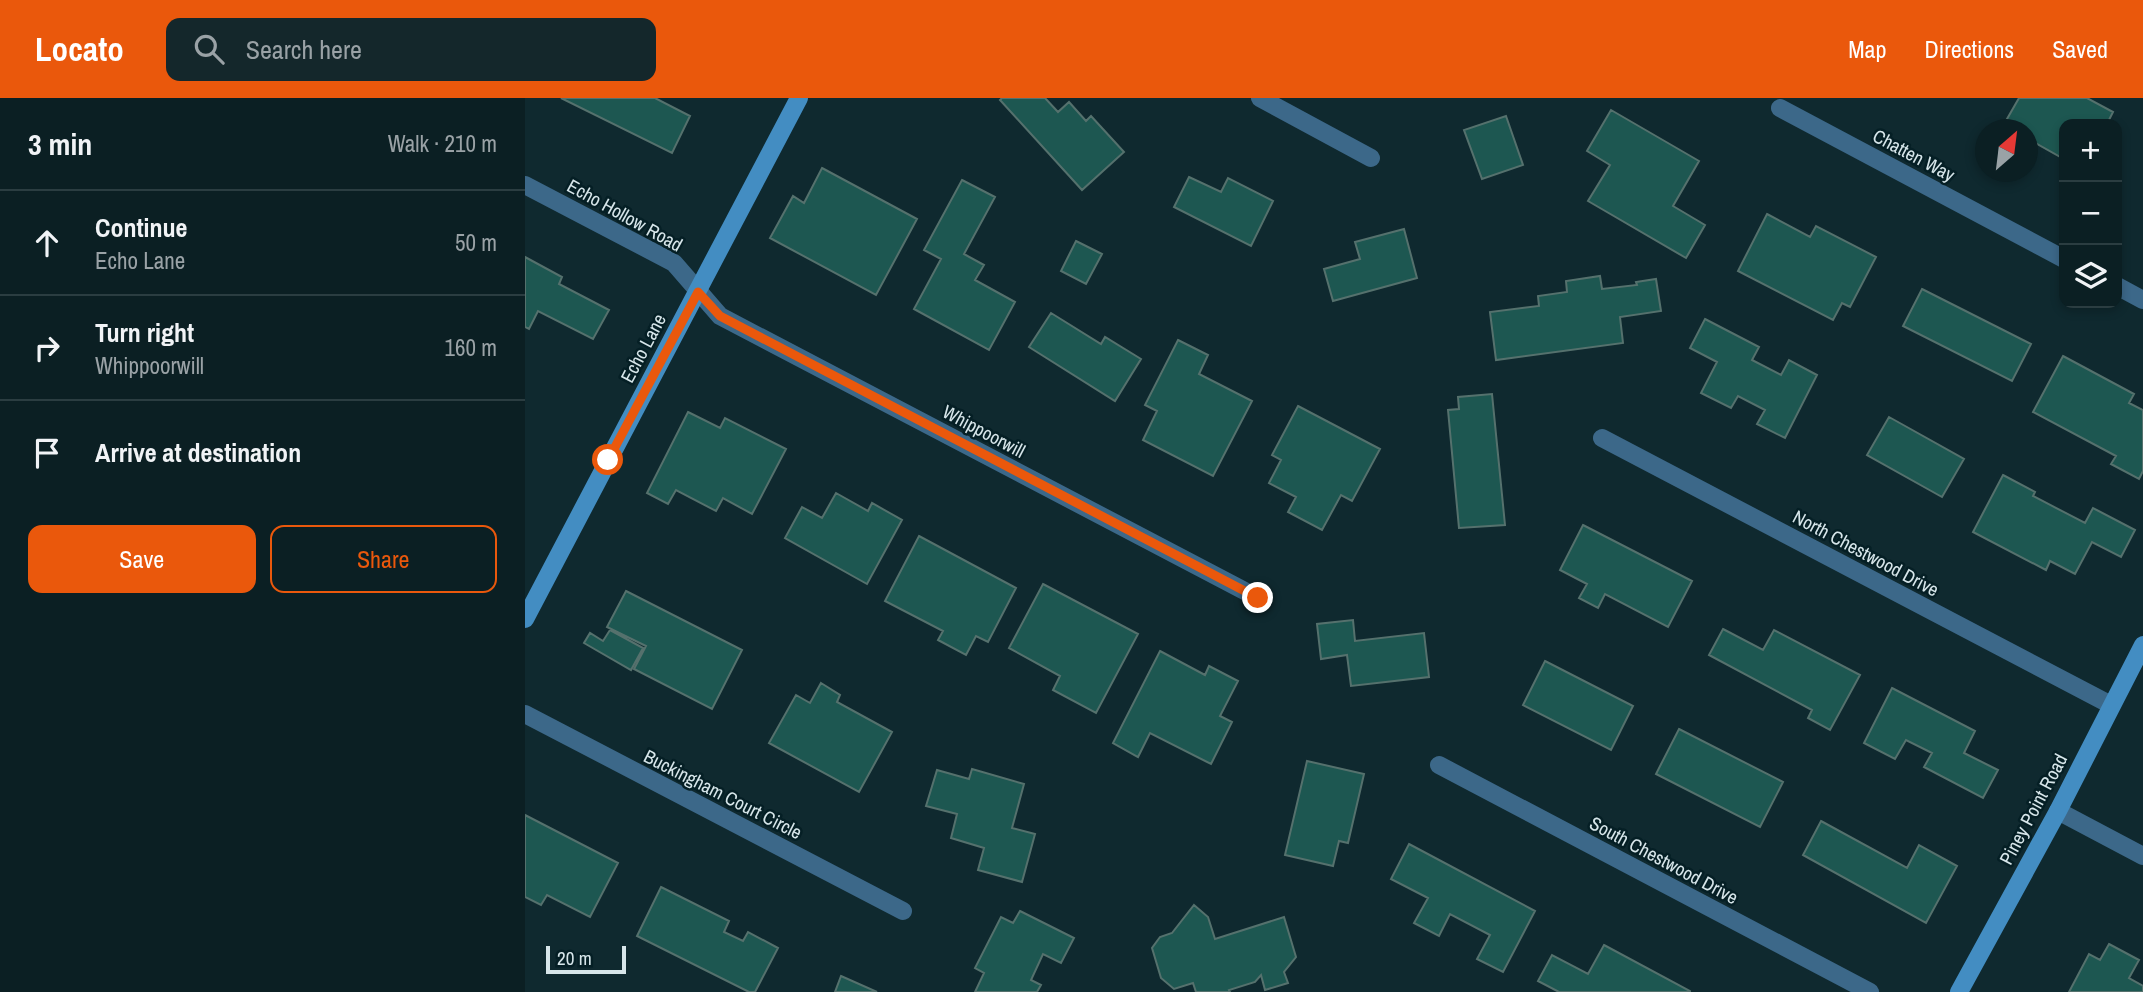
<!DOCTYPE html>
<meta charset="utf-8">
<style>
:root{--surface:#0b1f23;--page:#14272b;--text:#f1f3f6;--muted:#9aa2a6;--line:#2b3d41;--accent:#ea580c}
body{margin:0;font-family:"Archivo Narrow",sans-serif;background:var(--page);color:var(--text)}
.controls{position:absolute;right:21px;top:21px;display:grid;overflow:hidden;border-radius:14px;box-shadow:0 4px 10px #0003}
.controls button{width:63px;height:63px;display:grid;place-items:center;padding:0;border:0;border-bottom:2px solid var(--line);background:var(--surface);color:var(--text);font:35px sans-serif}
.compass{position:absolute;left:1450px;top:21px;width:63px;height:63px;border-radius:50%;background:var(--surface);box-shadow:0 4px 10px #0003;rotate:28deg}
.scale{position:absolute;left:21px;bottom:18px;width:80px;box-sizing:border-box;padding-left:7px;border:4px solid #d7e6ea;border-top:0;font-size:19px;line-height:24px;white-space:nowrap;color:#d7e6ea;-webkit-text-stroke:5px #051f25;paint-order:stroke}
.stop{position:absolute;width:21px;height:21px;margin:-16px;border:5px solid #ea580c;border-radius:50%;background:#fff}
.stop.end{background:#ea580c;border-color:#fff;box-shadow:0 2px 7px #0008}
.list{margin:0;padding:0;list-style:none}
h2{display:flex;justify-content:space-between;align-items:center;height:91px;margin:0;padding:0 28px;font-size:30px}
h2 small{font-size:23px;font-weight:400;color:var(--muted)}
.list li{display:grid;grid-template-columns:46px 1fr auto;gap:21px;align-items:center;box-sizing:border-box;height:105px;padding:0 28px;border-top:2px solid var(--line)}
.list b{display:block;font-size:26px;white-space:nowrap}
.list p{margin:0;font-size:23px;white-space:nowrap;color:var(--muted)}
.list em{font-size:23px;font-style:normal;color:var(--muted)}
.actions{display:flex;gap:14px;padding:21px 28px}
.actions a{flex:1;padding:16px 0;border:2px solid var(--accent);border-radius:14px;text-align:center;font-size:24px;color:var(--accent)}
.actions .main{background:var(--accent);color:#fff}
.icon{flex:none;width:38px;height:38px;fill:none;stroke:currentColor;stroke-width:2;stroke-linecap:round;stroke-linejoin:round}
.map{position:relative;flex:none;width:1618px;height:894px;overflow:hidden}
header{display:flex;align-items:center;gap:42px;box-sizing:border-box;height:98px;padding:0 35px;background:var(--accent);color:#fff}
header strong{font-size:33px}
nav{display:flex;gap:38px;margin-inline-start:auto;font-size:24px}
.search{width:490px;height:63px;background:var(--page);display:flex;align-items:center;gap:18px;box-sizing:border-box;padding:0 24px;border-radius:14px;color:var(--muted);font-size:26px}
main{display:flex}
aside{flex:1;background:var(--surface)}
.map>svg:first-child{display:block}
.building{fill:#1d5751;stroke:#55716d;stroke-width:2}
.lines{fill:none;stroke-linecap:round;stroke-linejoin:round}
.street{stroke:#3c6889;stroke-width:18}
.secondary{stroke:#438dc2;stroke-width:18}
.route{stroke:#ea580c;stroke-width:9}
.labels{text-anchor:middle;stroke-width:5;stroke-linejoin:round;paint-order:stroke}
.street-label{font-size:19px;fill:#d7e6ea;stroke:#051f25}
</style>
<header>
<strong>Locato</strong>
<div class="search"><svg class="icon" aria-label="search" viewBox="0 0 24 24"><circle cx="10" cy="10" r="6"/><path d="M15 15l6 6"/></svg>Search here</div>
<nav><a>Map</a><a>Directions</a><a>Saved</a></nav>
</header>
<main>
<aside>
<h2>3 min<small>Walk · 210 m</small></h2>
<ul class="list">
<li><svg class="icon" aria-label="ahead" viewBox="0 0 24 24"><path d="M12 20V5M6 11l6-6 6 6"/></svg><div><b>Continue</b><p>Echo Lane</p></div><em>50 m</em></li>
<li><svg class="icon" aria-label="right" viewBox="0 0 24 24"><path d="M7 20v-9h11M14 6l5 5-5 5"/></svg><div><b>Turn right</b><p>Whippoorwill</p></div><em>160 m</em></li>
<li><svg class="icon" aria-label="arrive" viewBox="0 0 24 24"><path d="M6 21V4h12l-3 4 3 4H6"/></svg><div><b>Arrive at destination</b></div></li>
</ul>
<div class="actions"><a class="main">Save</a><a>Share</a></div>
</aside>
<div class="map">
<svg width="1618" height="894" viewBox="0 0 1618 894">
<rect width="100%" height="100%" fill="#0f292f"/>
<path class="building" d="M36 0H130L165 18 147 55Z
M477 0H520L533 14 544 4 561 23 566 18 599 54 557 92 475 2Z
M1494 0H1562L1588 14 1582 26H1539V61L1503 41V32H1485L1478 28Z
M1086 12 1174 63 1148 108 1180 127 1161 160 1063 103 1085 67 1062 53Z
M981 18 998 67 957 81 939 32Z
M297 70 392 121 351 197 245 140 268 98 279 105Z
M664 79 696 94 703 80 748 103 726 148 649 109Z
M437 82 470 99 439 156 459 167 450 182 490 204 464 252 389 211 416 161 399 152Z
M1242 116 1285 139 1291 128 1351 159 1325 209 1317 205 1308 222 1213 173Z
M879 131 892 180 808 203 799 171 835 161 830 144Z
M551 143 577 156 561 186 536 173Z
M0 159 37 179 34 186 84 212 68 241 13 213 4 231 0 229Z
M1075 178 1077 191 1112 187 1111 184 1131 181 1136 213 1095 219 1098 245 971 262 965 214 1014 208 1013 198 1042 194 1041 183Z
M1397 191 1506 246 1487 283 1378 228Z
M526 215 576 246 580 239 616 261 590 303 504 249Z
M1180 221 1234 249 1227 262 1256 277 1264 262 1292 277 1260 340 1232 326 1240 312 1213 298 1206 310 1176 295 1192 264 1165 250Z
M653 242 683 257 674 276 727 303 688 378 618 342 632 313 620 307Z
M1538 258 1609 296 1604 305 1618 312V373L1614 381 1586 366 1591 358 1508 314Z
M967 296 980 427 934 430 923 312 934 311 933 299Z
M773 308 855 351 827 403 816 397 797 432 763 414 771 399 744 385 756 362 747 357Z
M163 314 195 330 200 320 261 351 227 416 198 400 191 413 151 392 143 406 122 395Z
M1364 319 1439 361 1417 399 1342 357Z
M1478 377 1510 394 1508 398 1560 425 1568 410 1610 432 1596 459 1567 444 1550 476 1525 463 1521 472 1448 434Z
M311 395 343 413 347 405 377 422 342 486 260 440 277 409 297 420Z
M1058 427 1167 483 1143 529 1080 496 1073 510 1054 500 1062 486 1035 472Z
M394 438 491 490 463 544 451 538 441 557 413 542 418 533 360 503Z
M518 486 613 536 571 615 528 592 535 578 484 550Z
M101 493 217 552 187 611 109 571 121 548 82 529Z
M828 522 830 543 899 535 904 579 826 588 822 557 796 561 792 526Z
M1198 531 1238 552 1249 532 1335 577 1305 632 1283 620 1287 612 1184 557Z
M85 532 118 550 106 572 59 545 65 535 78 543Z
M635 553 680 577 684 568 713 583 695 618 707 624 686 666 625 635 613 659 588 645Z
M1020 563 1108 608 1086 652 998 607Z
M296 585 315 597 312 604 367 634 334 694 244 645 271 597 285 605Z
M1367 590 1450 633 1439 655 1473 672 1458 700 1399 669 1407 655 1381 642 1370 661 1339 645Z
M1154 631 1258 684 1235 729 1131 676Z
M782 663 839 676 823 745 814 743 808 768 760 757Z
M447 671 499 686 487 730 510 736 497 784 453 772 459 750 426 740 432 716 401 708 412 672 444 681Z
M0 717 93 765 65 819 22 797 16 807 0 799Z
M1296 723 1382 770 1394 747 1432 768 1401 825 1278 757Z
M884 746 1010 813 978 874 952 861 965 837 925 816 914 838 889 825 903 800 866 781Z
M136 789 204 823 199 834 218 843 223 834 253 850 230 894H224L112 838Z
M669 807 683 819 690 841 759 819 771 859 759 874 763 885 740 892 736 877 730 884 704 892 705 894H671L668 885 649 891 636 880 627 850 635 839 647 835Z
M495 813 549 840 536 865 518 856 506 882 516 887 512 894H450L459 875 450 870 476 819 488 825Z
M1584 846 1614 862 1604 880 1618 888V894H1544L1564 856 1575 862Z
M1079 847 1165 893V894H1034L1013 883 1027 857 1063 876Z
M316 878 352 894H310Z"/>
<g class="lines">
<path class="street" d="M735 0 846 60
M1255 10 1539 161
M0 87 149 165 195 218 733 500
M1592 188 1618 202
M1077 340 1586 607
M0 616 378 813
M914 667 1345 894
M1533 713 1618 758"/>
<path class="secondary" d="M0 521 274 0
M1434 894 1533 713 1618 547"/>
</g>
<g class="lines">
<path class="route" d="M83 362 173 194 195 218 733 500"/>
</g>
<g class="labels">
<g class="street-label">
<text transform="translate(1389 57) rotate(28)" y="7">Chatten Way</text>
<text transform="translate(100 117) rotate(29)" y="7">Echo Hollow Road</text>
<text transform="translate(118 250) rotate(-62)" y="7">Echo Lane</text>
<text transform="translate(459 333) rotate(28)" y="7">Whippoorwill</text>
<text transform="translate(1341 455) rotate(28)" y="7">North Chestwood Drive</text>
<text transform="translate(198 696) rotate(27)" y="7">Buckingham Court Circle</text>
<text transform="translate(1508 711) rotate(-62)" y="7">Piney Point Road</text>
<text transform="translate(1139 762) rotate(28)" y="7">South Chestwood Drive</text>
</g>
</g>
</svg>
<div class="controls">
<button>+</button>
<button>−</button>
<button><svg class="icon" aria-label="layers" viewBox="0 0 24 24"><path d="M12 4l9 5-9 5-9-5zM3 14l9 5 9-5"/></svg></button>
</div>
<svg class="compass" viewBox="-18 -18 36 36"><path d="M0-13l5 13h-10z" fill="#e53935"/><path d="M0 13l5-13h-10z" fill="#9aa2a6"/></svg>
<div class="scale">20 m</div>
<div class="stop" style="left:83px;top:362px"></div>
<div class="stop end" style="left:733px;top:500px"></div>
</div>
</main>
